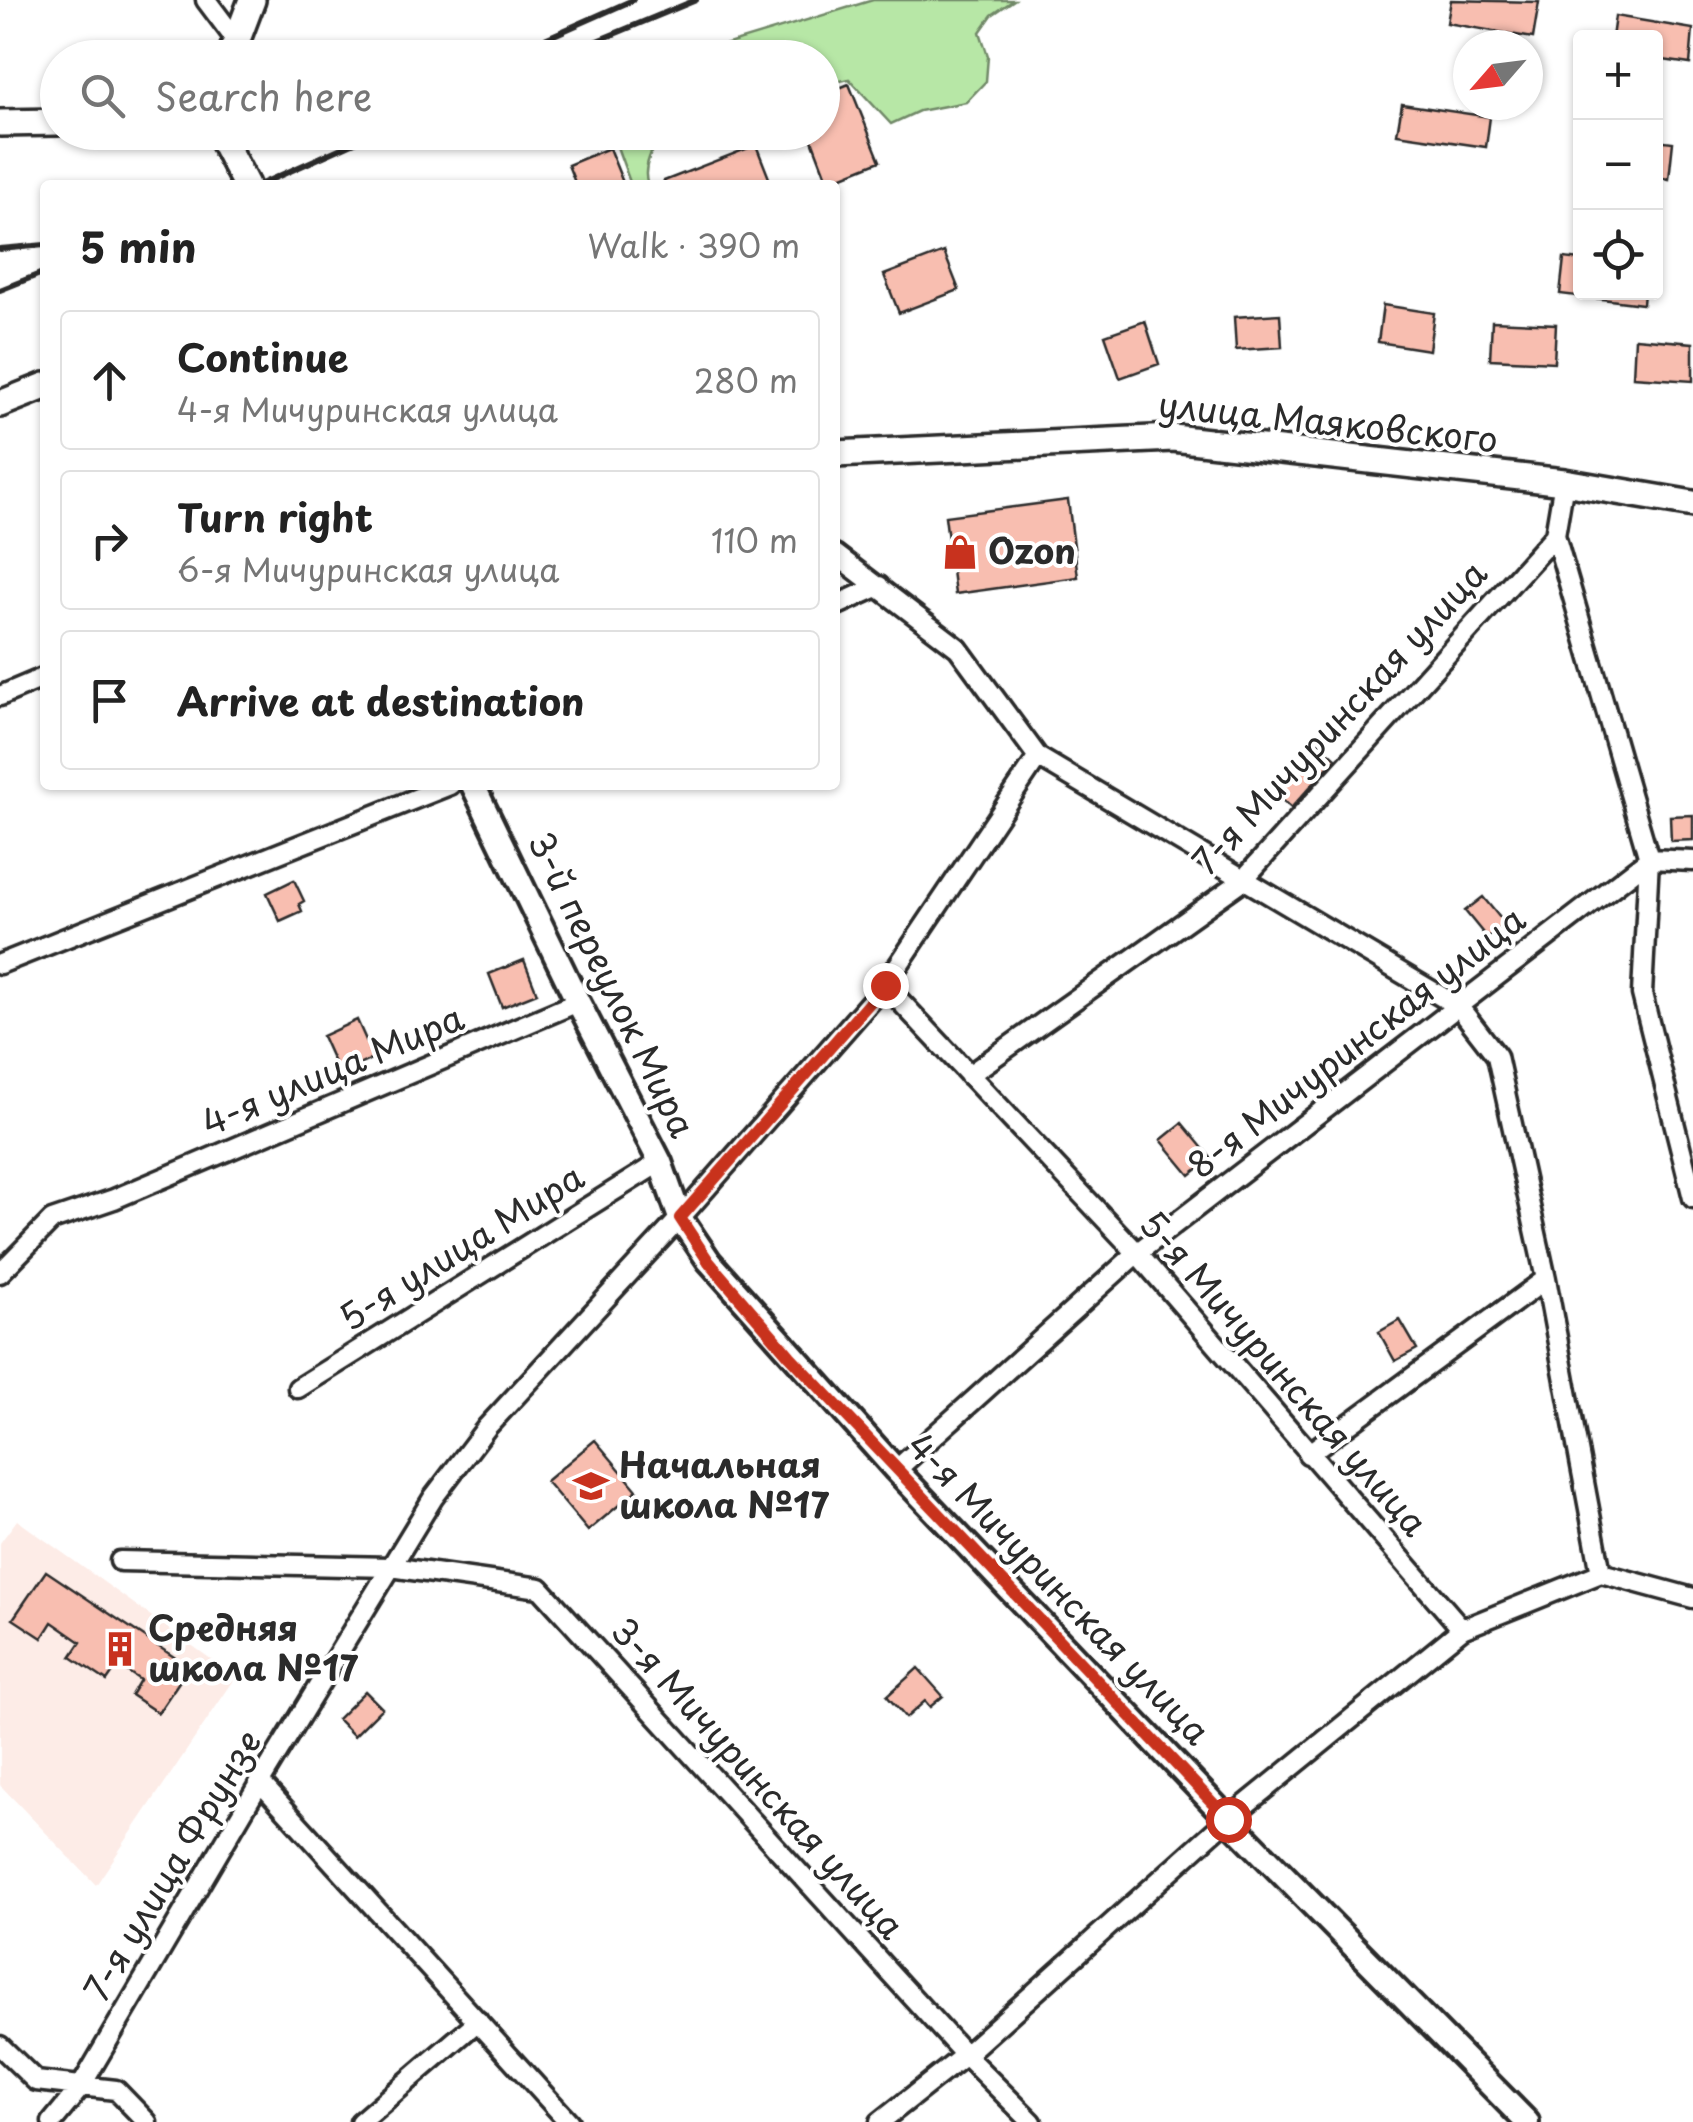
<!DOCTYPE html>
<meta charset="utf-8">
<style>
:root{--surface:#fff;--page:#f2f2f2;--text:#222;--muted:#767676;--line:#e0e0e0}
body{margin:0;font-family:"Playpen Sans",sans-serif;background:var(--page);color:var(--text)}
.controls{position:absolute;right:30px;top:30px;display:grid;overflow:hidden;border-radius:10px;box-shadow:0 2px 8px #0004}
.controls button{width:90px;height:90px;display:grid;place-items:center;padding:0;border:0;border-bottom:2px solid var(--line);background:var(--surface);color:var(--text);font:50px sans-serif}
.compass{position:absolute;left:1453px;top:30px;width:90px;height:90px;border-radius:50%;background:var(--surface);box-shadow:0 2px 8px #0004;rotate:242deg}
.stop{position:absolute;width:30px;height:30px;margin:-22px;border:8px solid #c8321e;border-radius:50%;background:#fff}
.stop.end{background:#c8321e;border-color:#fff;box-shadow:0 2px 10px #0008}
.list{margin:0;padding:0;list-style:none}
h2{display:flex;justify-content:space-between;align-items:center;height:130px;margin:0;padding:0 40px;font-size:42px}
h2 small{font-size:32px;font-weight:400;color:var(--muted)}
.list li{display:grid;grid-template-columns:65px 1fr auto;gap:30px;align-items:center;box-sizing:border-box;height:140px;margin:0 20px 20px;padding:0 20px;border:2px solid var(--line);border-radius:10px}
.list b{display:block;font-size:38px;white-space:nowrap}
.list p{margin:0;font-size:32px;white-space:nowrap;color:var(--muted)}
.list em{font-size:32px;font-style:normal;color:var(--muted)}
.icon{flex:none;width:55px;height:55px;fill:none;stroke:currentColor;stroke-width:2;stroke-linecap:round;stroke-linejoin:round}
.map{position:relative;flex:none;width:1693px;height:2122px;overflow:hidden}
.search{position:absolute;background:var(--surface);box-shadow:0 2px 8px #0004;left:40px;top:40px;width:800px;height:110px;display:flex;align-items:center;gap:25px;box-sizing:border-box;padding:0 35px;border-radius:55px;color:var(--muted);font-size:38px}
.panel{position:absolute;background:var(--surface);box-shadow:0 2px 8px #0004;left:40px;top:180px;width:800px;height:610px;border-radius:10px}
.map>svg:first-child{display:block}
.built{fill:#fdece7}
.green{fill:#b7e7a6;stroke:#718968;stroke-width:2.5}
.building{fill:#f8beb0;stroke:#2b2b2b;stroke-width:2.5}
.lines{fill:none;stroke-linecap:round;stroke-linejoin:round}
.minor-casing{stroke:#2b2b2b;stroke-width:25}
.tertiary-casing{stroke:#2b2b2b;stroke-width:30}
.secondary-casing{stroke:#2b2b2b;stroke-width:32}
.minor{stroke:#fff;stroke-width:18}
.tertiary{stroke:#fff;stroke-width:22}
.secondary{stroke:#fff;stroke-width:25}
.rail{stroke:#2b2b2b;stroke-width:6}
.route{stroke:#c8321e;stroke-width:12}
.labels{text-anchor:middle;stroke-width:8;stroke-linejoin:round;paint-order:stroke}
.street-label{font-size:35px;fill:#2b2b2b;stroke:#fff}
.poi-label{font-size:35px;font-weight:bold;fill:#2b2b2b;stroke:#fff;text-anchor:start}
</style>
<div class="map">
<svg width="1693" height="2122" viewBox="0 0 1693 2122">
<rect width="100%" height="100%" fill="#fff"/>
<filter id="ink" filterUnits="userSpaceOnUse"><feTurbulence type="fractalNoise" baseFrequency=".01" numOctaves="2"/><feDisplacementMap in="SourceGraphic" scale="20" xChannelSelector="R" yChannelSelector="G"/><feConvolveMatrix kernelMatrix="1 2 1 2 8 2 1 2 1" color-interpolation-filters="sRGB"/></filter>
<g filter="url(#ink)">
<path class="built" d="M17 1520 236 1677 96 1885 0 1785V1543Z"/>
<path class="green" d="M873 0H1014L992 15 980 32 988 56 986 81 966 102 919 111 891 124 849 79 823 85 822 58 685 57Z
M612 133H662C653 147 641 168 648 185H631Z"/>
<path class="building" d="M1451 0 1539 2 1533 38 1447 23Z
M1615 16 1693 29 1690 64 1656 59V38H1612Z
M849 84 880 161 828 182 809 132H822V95Z
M1402 104 1490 117 1486 147 1397 134Z
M1656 140 1673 142 1669 179 1656 177Z
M756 145 769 178 753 185H666L664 181Z
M609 148 624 185H576L568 165Z
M944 252 959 290 899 313 884 275Z
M1564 258 1580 260V292H1644L1643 304 1560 294Z
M1383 305 1434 313 1429 350 1378 342Z
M1280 314 1282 347 1236 350 1234 317Z
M1145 321 1159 364 1120 378 1105 335Z
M1492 321 1556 324 1554 362 1490 359Z
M1635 338 1693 343V381L1633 377Z
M1068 500 1078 577 955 594 945 516Z
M1318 742 1336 758 1291 808 1270 789 1309 746 1312 749Z
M1693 815V840L1671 841 1670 816Z
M294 880 304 901 299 904 302 911 280 921 267 893Z
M1483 897 1505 924 1487 938 1465 911Z
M524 960 537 993 502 1007 489 974Z
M357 1020 374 1058 339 1074 322 1036Z
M1182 1123 1211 1158 1190 1175 1161 1140Z
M1400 1320 1417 1349 1395 1361 1379 1332Z
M595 1440 637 1490 588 1531 546 1481Z
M46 1571 189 1667 158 1713 131 1695 140 1680 118 1665 107 1681 71 1657 81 1642 52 1622 42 1638 13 1619Z
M918 1668 943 1696 930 1707 925 1701 906 1718 887 1696Z
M365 1691 382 1708 354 1736 337 1719Z"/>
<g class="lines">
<defs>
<path id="minor" d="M206 0 236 40
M1564 482 1555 535 1649 859 1642 994 1693 1198
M835 554 958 648 1038 757 1459 1007 1497 1056 1546 1279 1601 1573
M835 606 879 586
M0 696 45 677
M0 964 450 785
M885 985 1137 1253 1462 1629
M969 1075 1242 881 1555 535
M0 1273 52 1220 114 1199 578 1002
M298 1388 660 1162
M1308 1454 1546 1279
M896 1470 1137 1253 1649 859 1693 861
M120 1561 391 1567 540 1588 965 2055 1032 2122
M260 1782 569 2122
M0 2046 36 2081 116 2090 147 2122
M52 2122 80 2088 260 1782 433 1498 487 1427 680 1218 885 985 1038 757
M360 2122 478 2021
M880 2122 965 2055 1228 1819 1462 1629 1601 1573 1693 1598"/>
<path id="tertiary" d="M473 785 578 1002 660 1162 680 1218 709 1261 896 1470 1228 1819 1527 2122"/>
<path id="secondary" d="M230 58 252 0
M0 123 58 122
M218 132 246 185
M0 404 45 386
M835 454 1173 438 1564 482 1693 504"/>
</defs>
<use href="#minor" class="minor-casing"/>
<use href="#tertiary" class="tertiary-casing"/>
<use href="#secondary" class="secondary-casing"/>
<use href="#minor" class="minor"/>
<use href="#tertiary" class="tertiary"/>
<use href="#secondary" class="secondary"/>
<path class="rail" d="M502 58 633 0
M556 58 696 0
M259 185 377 132
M0 249 45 245
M0 290 45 272"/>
</g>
</g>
<g class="lines" filter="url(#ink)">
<path class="route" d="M885 985 680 1218 709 1262 790 1356 1228 1819"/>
</g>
<defs>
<symbol id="shop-bare" viewBox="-9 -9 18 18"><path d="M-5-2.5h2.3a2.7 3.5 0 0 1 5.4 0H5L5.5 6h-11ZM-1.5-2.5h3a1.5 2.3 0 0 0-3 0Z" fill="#c8321e" stroke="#fff" stroke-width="2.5" paint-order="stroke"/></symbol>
<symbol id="school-bare" viewBox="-9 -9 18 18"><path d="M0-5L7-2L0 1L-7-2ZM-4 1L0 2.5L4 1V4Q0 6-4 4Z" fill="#c8321e" stroke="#fff" stroke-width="2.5" paint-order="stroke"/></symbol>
<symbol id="building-bare" viewBox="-9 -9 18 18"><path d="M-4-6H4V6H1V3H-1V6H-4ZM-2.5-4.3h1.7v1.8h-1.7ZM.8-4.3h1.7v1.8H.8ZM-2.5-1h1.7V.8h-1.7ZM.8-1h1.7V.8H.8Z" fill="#c8321e" stroke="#fff" stroke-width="2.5" paint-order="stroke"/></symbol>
</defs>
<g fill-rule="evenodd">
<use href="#shop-bare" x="935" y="527" width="50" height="50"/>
<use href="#school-bare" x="566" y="1461" width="50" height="50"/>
<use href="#building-bare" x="95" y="1624" width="50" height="50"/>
</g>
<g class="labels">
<g class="street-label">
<text transform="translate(1328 423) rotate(6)" y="12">улица Маяковского</text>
<text transform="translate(1340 718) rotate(-47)" y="12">7-я Мичуринская улица</text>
<text transform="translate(611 985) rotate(64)" y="12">3-й переулок Мира</text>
<text transform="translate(1357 1043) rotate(-38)" y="12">8-я Мичуринская улица</text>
<text transform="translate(333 1071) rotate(-23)" y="12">4-я улица Мира</text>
<text transform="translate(462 1248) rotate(-32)" y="12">5-я улица Мира</text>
<text transform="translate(1283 1374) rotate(49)" y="12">5-я Мичуринская улица</text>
<text transform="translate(1058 1589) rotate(46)" y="12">4-я Мичуринская улица</text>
<text transform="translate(757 1779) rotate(48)" y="12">3-я Мичуринская улица</text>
<text transform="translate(173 1866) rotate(-59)" y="12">7-я улица Фрунзе</text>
</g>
<g class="poi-label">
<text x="988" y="564">Ozon</text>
<text x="619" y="1478">Начальная<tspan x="619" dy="40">школа №17</tspan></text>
<text x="148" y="1641">Средняя<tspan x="148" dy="40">школа №17</tspan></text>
</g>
</g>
</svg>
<div class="controls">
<button>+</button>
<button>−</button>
<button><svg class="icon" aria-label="locate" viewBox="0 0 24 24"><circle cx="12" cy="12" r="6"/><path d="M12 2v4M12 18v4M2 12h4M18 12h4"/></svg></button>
</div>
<svg class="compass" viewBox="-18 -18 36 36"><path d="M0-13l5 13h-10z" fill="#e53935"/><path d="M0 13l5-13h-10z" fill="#767676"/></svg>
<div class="stop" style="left:1228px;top:1819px"></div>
<div class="stop end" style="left:885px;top:985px"></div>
<div class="search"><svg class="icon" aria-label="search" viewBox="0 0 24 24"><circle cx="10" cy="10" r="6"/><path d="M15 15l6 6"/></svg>Search here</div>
<section class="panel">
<h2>5 min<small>Walk · 390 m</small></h2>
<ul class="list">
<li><svg class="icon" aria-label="ahead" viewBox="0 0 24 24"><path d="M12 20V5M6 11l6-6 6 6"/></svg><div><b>Continue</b><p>4-я Мичуринская улица</p></div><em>280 m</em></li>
<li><svg class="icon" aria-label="right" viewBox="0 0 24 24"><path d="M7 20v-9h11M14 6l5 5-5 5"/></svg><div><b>Turn right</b><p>6-я Мичуринская улица</p></div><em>110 m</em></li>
<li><svg class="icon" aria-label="arrive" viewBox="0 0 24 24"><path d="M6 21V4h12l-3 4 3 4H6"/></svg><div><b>Arrive at destination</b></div></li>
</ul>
</section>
</div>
